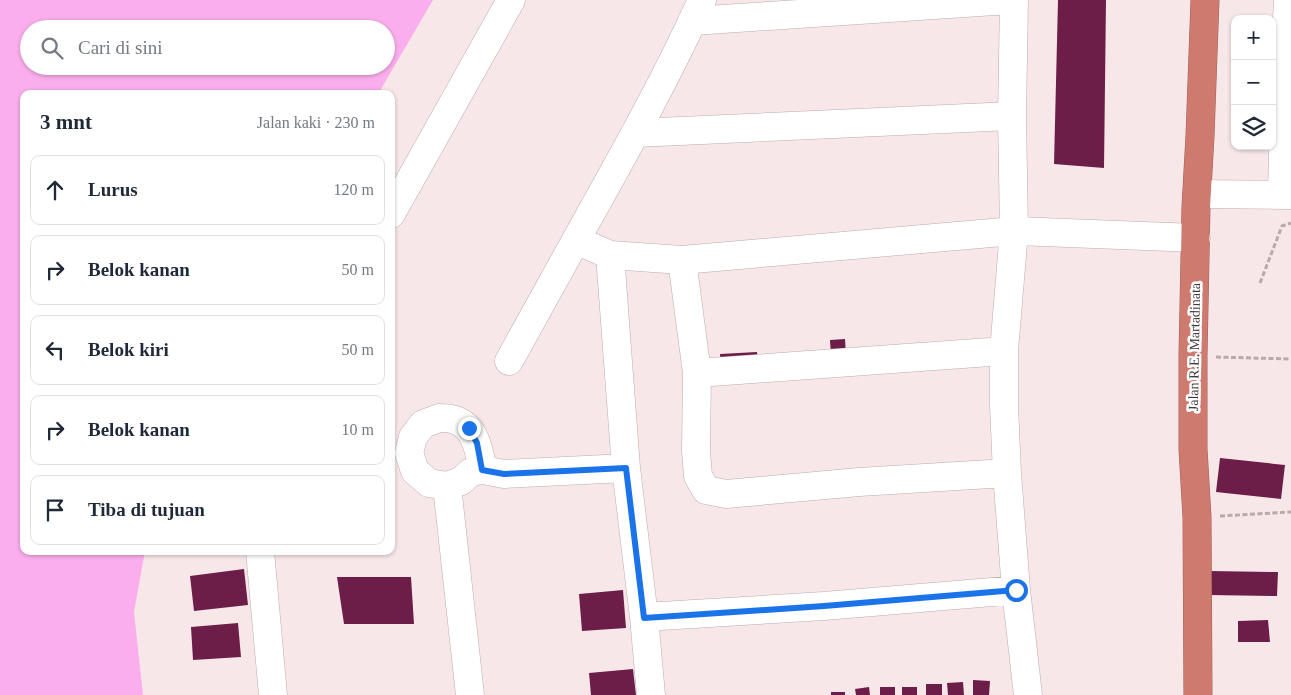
<!DOCTYPE html>
<html lang="id">
<meta charset="utf-8">
<style>
:root{--surface:#fff;--page:#f2f2f3;--text:#1f2937;--muted:#747a83;--line:#e0e1e3}
body{margin:0;font-family:"Times New Roman",serif;background:var(--page);color:var(--text)}
.controls{position:absolute;right:15px;top:15px;display:grid;overflow:hidden;border-radius:10px;box-shadow:0 1px 4px #0004}
.controls button{width:45px;height:45px;display:grid;place-items:center;padding:0;border:0;border-bottom:1px solid var(--line);background:var(--surface);color:var(--text);font:25px sans-serif}
.stop{position:absolute;width:15px;height:15px;margin:-11px;border:4px solid #1a73e8;border-radius:50%;background:#fff}
.stop.end{background:#1a73e8;border-color:#fff;box-shadow:0 1px 5px #0008}
.list{margin:0;padding:0;list-style:none}
h2{display:flex;justify-content:space-between;align-items:center;height:65px;margin:0;padding:0 20px;font-size:21px}
h2 small{font-size:16px;font-weight:400;color:var(--muted)}
.list li{display:grid;grid-template-columns:32px 1fr auto;gap:15px;align-items:center;box-sizing:border-box;height:70px;margin:0 10px 10px;padding:0 10px;border:1px solid var(--line);border-radius:10px}
.list b{display:block;font-size:19px;white-space:nowrap}
.list em{font-size:16px;font-style:normal;color:var(--muted)}
.icon{flex:none;width:28px;height:28px;fill:none;stroke:currentColor;stroke-width:2;stroke-linecap:round;stroke-linejoin:round}
.map{position:relative;flex:none;width:1291px;height:695px;overflow:hidden}
.search{position:absolute;background:var(--surface);box-shadow:0 1px 4px #0004;left:20px;top:20px;width:375px;height:55px;display:flex;align-items:center;gap:12px;box-sizing:border-box;padding:0 18px;border-radius:28px;color:var(--muted);font-size:19px}
.panel{position:absolute;background:var(--surface);box-shadow:0 1px 4px #0004;left:20px;top:90px;width:375px;height:465px;border-radius:10px}
.map>svg:first-child{display:block}
.water{fill:#fbaeed;fill-rule:evenodd}
.building{fill:#6d1e48}
.lines{fill:none;stroke-linecap:round;stroke-linejoin:round}
.minor-casing{stroke:#bcacae;stroke-width:29}
.highway-casing{stroke:#9c645d;stroke-width:29}
.path{stroke:#b7aaab;stroke-width:3;stroke-dasharray:5 2.5;stroke-linecap:butt}
.minor{stroke:#fff;stroke-width:28}
.highway{stroke:#ce7a6f;stroke-width:28}
.route{stroke:#1a73e8;stroke-width:6}
.labels{text-anchor:middle;stroke-width:5;stroke-linejoin:round;paint-order:stroke}
.street-label{font-size:14px;fill:#403a3b;stroke:#fff}
</style>
<div class="map">
<svg width="1291" height="695" viewBox="0 0 1291 695">
<rect width="100%" height="100%" fill="#f8e7e9"/>
<path class="water" d="M0 0H433L378 94H24V551H145L134 612 143 695H0ZM29 29H386V66H29Z"/>
<path class="building" d="M1058 0H1106L1104 168 1054 164Z
M845 339 846 355 831 356 830 340Z
M757 352 758 366 721 368 720 354Z
M1220 458 1285 465 1281 499 1216 492Z
M244 569 248 605 194 611 190 576Z
M1209 571 1278 572 1277 596 1208 595Z
M337 577H411L414 624H344Z
M623 590 626 628 582 631 579 594Z
M1268 620 1270 642H1238V621Z
M238 623 241 657 193 660 191 627Z
M633 669 636 695H591L589 673Z
M973 680 990 681 989 695H973Z
M963 682 964 695H948L947 683Z
M926 684H942V695H926Z
M869 687 870 695H856L855 689Z
M880 687H895V695H880Z
M902 687H917V695H902Z
M831 692H845V695H831Z"/>
<g class="lines">
<defs>
<path id="minor" d="M692 21 1010 0
M635 133 1012 116
M1197 194 1291 195
M1282 194 1286 39 1288 0
M391 214 511 0
M576 240C620 161 665 82 702 0
M682 260 697 373 696 451 698 476 706 490 726 494 859 482 1007 473 1004 406V351L1014 231 1196 238
M509 361 576 240 610 255 682 260 1014 231 1012 116 1014 0
M697 373 1004 351
M439 418C444 418 450 418 455 420 476 427 479 451 483 470L471 472 461 481 447 486 429 483 415 471 409 453 413 437 423 424Z
M626 468 644 617 651 695
M483 470 504 474 626 468 610 255
M1007 473 1016 590 1028 695
M447 486 470 695
M260 551 273 695
M644 617 824 606 1016 590"/>
<path id="highway" d="M1198 695 1197 517 1193 449V356L1196 207 1200 136 1205 0"/>
</defs>
<use href="#minor" class="minor-casing"/>
<use href="#highway" class="highway-casing"/>
<path class="path" d="M1260 283 1282 226 1291 223
M1216 357 1291 359
M1220 516 1291 512"/>
<use href="#minor" class="minor"/>
<use href="#highway" class="highway"/>
</g>
<g class="lines">
<path class="route" d="M469 428 477 443 482 470 504 474 626 468 644 618 824 606 1016 590"/>
</g>
<g class="labels">
<g class="street-label">
<text transform="translate(1194 347) rotate(-89)" y="5">Jalan R.E. Martadinata</text>
</g>
</g>
</svg>
<div class="controls">
<button>+</button>
<button>−</button>
<button><svg class="icon" aria-label="layers" viewBox="0 0 24 24"><path d="M12 4l9 5-9 5-9-5zM3 14l9 5 9-5"/></svg></button>
</div>
<div class="stop" style="left:1016px;top:590px"></div>
<div class="stop end" style="left:469px;top:428px"></div>
<div class="search"><svg class="icon" aria-label="search" viewBox="0 0 24 24"><circle cx="10" cy="10" r="6"/><path d="M15 15l6 6"/></svg>Cari di sini</div>
<section class="panel">
<h2>3 mnt<small>Jalan kaki · 230 m</small></h2>
<ul class="list">
<li><svg class="icon" aria-label="ahead" viewBox="0 0 24 24"><path d="M12 20V5M6 11l6-6 6 6"/></svg><div><b>Lurus</b></div><em>120 m</em></li>
<li><svg class="icon" aria-label="right" viewBox="0 0 24 24"><path d="M7 20v-9h11M14 6l5 5-5 5"/></svg><div><b>Belok kanan</b></div><em>50 m</em></li>
<li><svg class="icon" aria-label="left" viewBox="0 0 24 24"><path d="M17 20v-9H6M10 6l-5 5 5 5"/></svg><div><b>Belok kiri</b></div><em>50 m</em></li>
<li><svg class="icon" aria-label="right" viewBox="0 0 24 24"><path d="M7 20v-9h11M14 6l5 5-5 5"/></svg><div><b>Belok kanan</b></div><em>10 m</em></li>
<li><svg class="icon" aria-label="arrive" viewBox="0 0 24 24"><path d="M6 21V4h12l-3 4 3 4H6"/></svg><div><b>Tiba di tujuan</b></div></li>
</ul>
</section>
</div>
